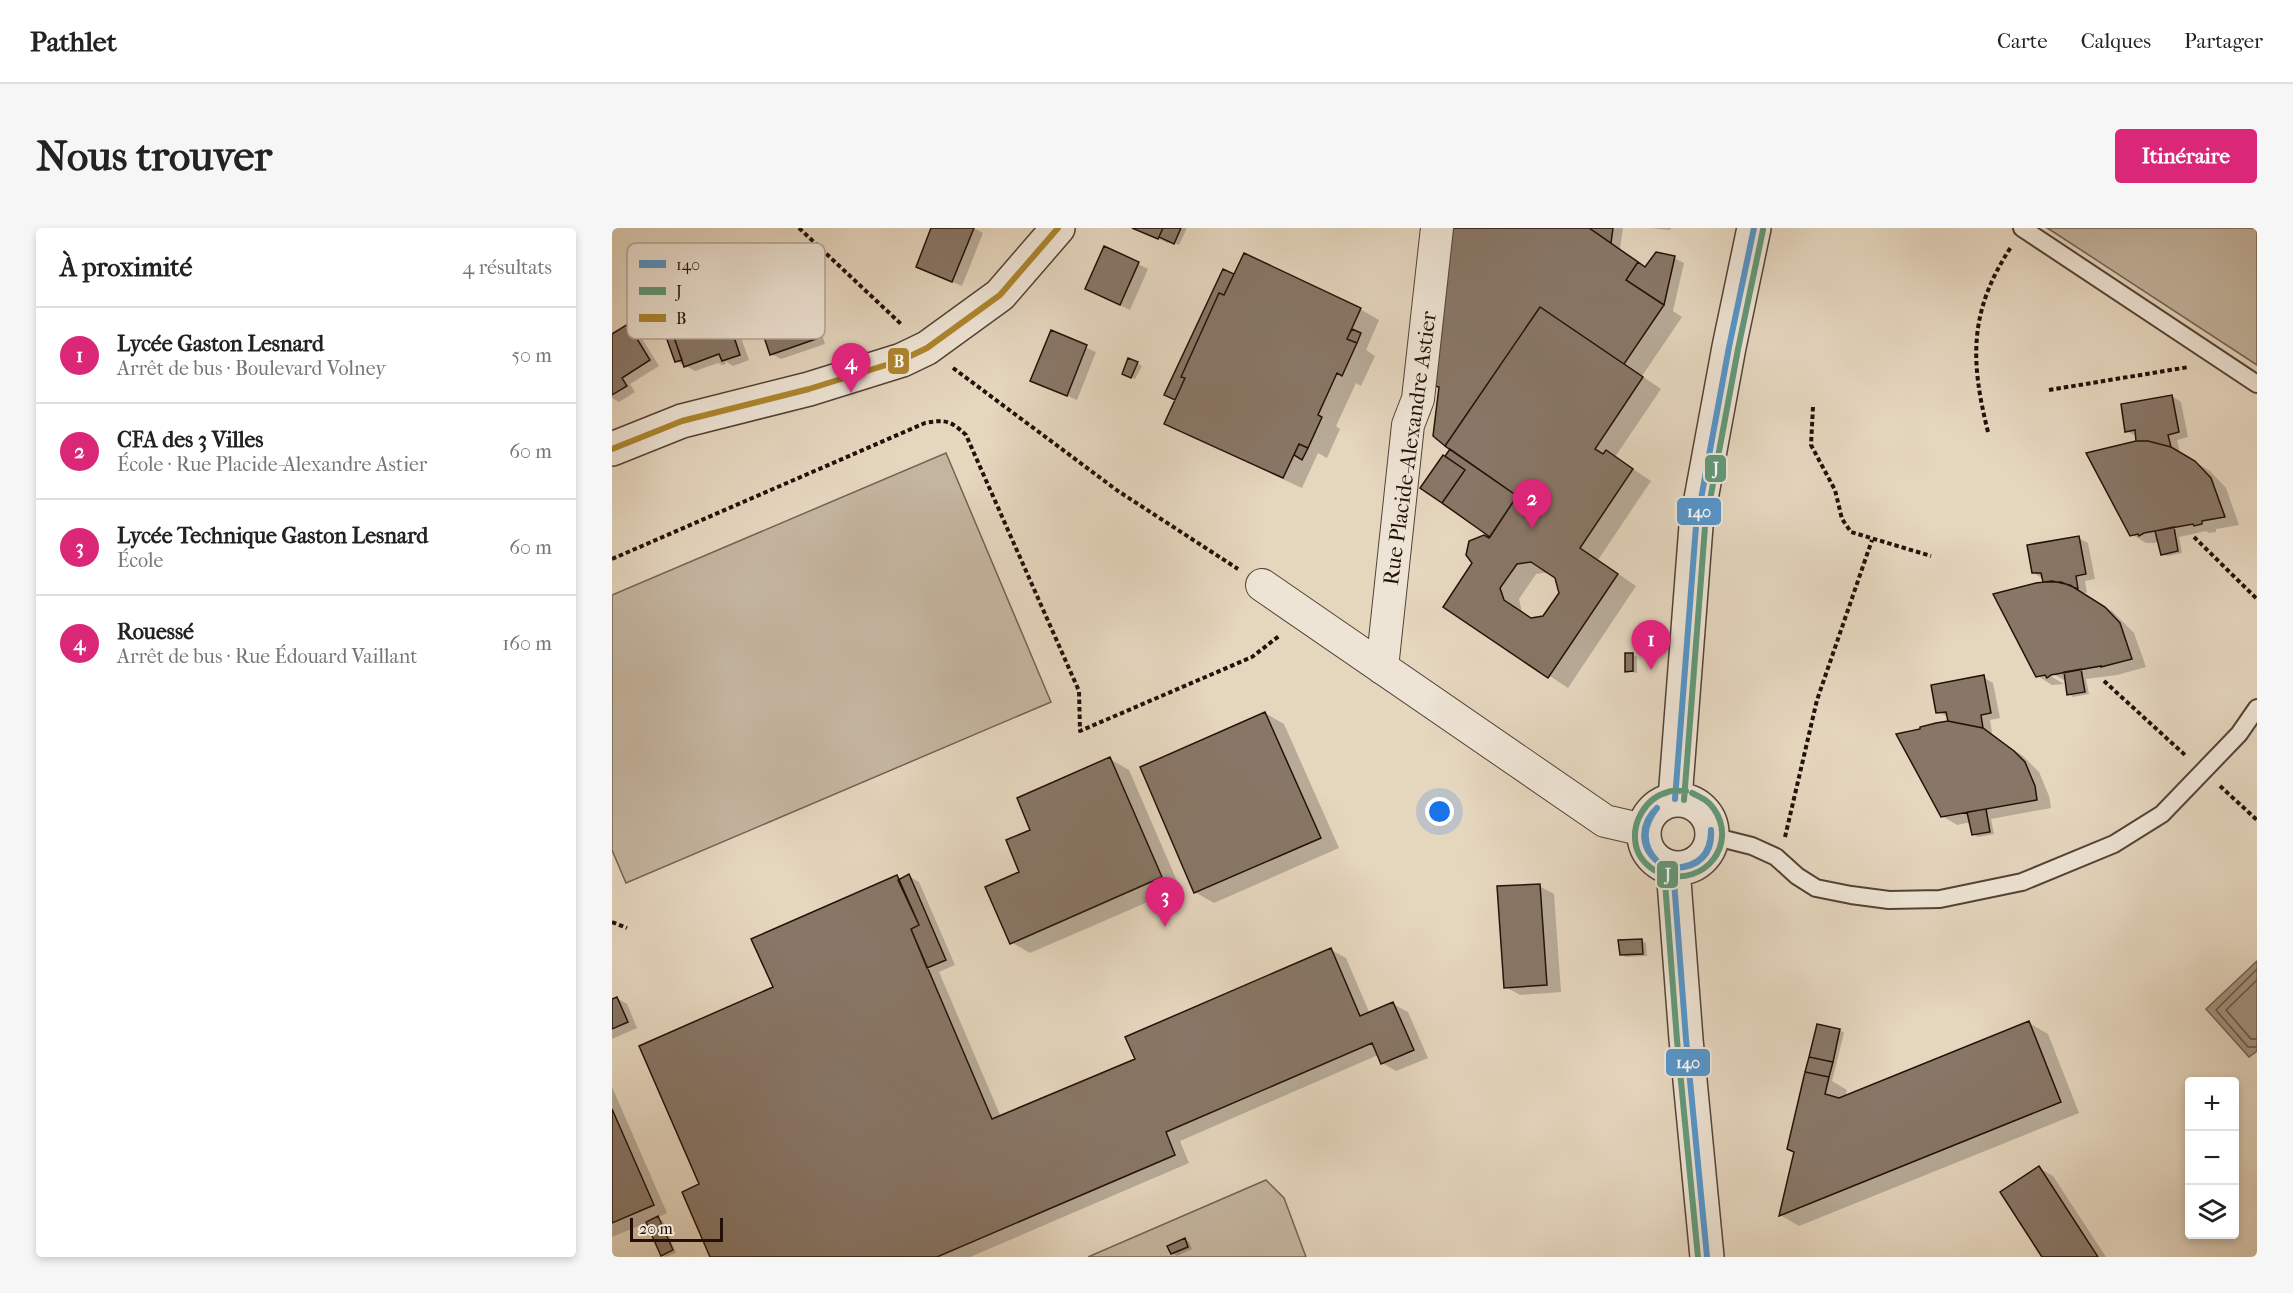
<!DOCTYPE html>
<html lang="fr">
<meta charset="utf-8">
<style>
:root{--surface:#fff;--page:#f6f6f6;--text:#222;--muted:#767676;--line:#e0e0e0;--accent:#db2777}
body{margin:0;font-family:"IM FELL French Canon",serif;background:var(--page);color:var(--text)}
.controls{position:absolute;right:18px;bottom:18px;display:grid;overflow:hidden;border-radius:6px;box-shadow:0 3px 9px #0003}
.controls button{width:54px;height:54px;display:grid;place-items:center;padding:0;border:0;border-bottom:2px solid var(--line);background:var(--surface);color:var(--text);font:30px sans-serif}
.scale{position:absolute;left:18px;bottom:15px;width:93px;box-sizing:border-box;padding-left:6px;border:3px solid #231109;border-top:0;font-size:16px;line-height:21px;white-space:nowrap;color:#231109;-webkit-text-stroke:4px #eee4d5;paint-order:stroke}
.you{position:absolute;left:828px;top:584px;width:21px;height:21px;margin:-15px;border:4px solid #fff;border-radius:50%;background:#1a73e8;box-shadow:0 0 0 9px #1a73e833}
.badge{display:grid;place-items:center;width:39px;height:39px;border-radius:50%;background:var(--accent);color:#fff;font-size:20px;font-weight:700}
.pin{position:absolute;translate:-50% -50px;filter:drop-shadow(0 2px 3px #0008)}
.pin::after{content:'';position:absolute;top:32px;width:21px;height:18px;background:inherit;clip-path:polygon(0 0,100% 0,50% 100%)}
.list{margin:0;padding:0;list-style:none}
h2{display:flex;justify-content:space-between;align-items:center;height:78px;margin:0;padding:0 24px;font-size:26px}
h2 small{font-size:20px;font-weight:400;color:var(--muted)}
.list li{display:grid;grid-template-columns:39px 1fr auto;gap:18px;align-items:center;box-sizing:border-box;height:96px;padding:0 24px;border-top:2px solid var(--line)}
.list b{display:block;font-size:22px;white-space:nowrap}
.list p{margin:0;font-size:20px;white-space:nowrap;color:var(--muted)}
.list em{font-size:20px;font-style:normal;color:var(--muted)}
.icon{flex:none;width:33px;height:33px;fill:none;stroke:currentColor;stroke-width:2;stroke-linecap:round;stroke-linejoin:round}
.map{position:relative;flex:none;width:1645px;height:1029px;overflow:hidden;border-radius:6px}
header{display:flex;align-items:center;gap:36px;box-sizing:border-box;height:84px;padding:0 30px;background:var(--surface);border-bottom:2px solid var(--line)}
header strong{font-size:28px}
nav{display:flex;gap:33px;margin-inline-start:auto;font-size:21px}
.intro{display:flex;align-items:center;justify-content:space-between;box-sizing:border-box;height:144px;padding:0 36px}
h1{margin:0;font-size:42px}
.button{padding:15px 27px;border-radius:6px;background:var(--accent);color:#fff;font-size:21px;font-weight:700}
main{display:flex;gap:36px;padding:0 36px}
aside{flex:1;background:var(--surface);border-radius:6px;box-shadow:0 3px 9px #0003}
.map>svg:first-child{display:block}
.green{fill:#c4b59f;stroke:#746354;stroke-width:1.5}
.water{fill:#a39380;stroke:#705f50;stroke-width:1.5}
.shadow{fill:#0003;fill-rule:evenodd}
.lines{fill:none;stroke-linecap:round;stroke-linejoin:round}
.shore{stroke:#635244;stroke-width:1.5}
.building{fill:#887767;stroke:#231109;stroke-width:1.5;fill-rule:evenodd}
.service-casing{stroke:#544236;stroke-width:20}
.minor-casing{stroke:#544236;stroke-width:34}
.tertiary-casing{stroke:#544236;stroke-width:36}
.path{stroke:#231109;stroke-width:4;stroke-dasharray:4.5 3;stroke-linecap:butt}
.service{stroke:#eee4d5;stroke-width:16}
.minor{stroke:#eee4d5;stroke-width:32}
.tertiary{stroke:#eee4d5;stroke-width:33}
.bus-1-casing{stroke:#eee4d5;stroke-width:10}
.bus-2-casing{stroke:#eee4d5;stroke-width:10}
.bus-3-casing{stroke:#eee4d5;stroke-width:10}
.bus-1{stroke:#5596cc;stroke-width:6}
.bus-2{stroke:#62997a;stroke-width:6}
.bus-3{stroke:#ae862e;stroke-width:6}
.labels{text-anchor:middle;stroke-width:4.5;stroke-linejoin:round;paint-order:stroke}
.street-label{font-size:22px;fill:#231109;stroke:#eee4d5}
.key{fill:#eee4d5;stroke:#b1a598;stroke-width:1.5}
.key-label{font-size:16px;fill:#231109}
.line-badge{stroke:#eee4d5;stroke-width:2}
.badge-label{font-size:16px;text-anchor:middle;font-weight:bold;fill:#fff}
</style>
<header>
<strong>Pathlet</strong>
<nav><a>Carte</a><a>Calques</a><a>Partager</a></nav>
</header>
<div class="intro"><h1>Nous trouver</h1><a class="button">Itinéraire</a></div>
<main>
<aside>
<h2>À proximité<small>4 résultats</small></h2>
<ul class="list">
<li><span class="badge">1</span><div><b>Lycée Gaston Lesnard</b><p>Arrêt de bus · Boulevard Volney</p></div><em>50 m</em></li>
<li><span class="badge">2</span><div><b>CFA des 3 Villes</b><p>École · Rue Placide-Alexandre Astier</p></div><em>60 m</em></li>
<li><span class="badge">3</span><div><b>Lycée Technique Gaston Lesnard</b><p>École</p></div><em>60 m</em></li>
<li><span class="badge">4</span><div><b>Rouessé</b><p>Arrêt de bus · Rue Édouard Vaillant</p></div><em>160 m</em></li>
</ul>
</aside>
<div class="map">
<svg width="1645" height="1029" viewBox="0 0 1645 1029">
<rect width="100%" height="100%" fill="#e5d6be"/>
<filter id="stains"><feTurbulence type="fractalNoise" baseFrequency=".00333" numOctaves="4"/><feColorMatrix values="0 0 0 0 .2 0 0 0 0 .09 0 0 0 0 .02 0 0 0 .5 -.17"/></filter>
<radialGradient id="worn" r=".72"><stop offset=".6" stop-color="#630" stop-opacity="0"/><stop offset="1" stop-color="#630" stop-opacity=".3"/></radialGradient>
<path class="green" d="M1435 0H1645V137L1440 3Z
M334 225 439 474 14 655 0 622V367Z
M654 952 672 970 694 1029H476Z"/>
<path class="water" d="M1645 733V823L1637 829 1594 781Z"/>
<path class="shadow" d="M321 0H362L371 5 350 58 305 39Z
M520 0H575L567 17 558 13 556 15Z
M838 0H1011L1008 21 1035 39 1062 30 1072 35 1061 83 1070 89 1030 148 1049 161 1003 229 1039 253 986 332 1024 358 956 460 833 379 880 308 834 230 838 223 828 161 820 156ZM937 344 944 349 948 365 932 390 920 392 910 385 907 371 924 346Z
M1038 0H1059L1058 2Z
M493 20 536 41 518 82 484 66Z
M192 76 202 82 213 116 169 131 159 126Z
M748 81 767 92 754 122 763 128 749 158 744 155 724 198 728 201 715 230 706 225 690 260 573 206 554 195Z
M112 84 122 90 137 132 121 138 113 133 114 136 110 137 106 135 83 143 74 138 73 135 69 136 65 133 55 107Z
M16 98 26 104 47 138 18 156 23 164 7 174 0 170V108Z
M439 104 484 124 465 172 419 152Z
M525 135 530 138 523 151 516 147Z
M1560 168 1569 174 1576 209 1565 212 1568 225 1598 243 1614 260 1627 297 1604 301V304L1597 305 1594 303 1567 309 1570 325 1555 328 1550 326 1547 312 1543 315H1534L1519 306 1526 214 1525 209 1515 203Z
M1466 310 1476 315 1483 351 1473 353 1475 365 1467 364 1500 383 1522 405 1534 439 1505 447 1474 451 1477 466 1461 469 1457 466 1455 454 1434 442 1432 444 1452 456 1440 457 1426 448 1436 355 1421 344Z
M1020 426 1025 429V445L1014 443Z
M1371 449 1381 455 1388 490 1378 492 1380 505H1377L1411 528 1427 544 1437 568 1439 580 1379 591 1382 606 1366 609 1361 606 1359 594 1345 597 1330 588 1344 496 1337 489 1325 484Z
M653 485 672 496 727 620 602 675 583 664Z
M498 531 517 542 568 660 418 725 399 714 409 645 420 603Z
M297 648 307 654 343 737 327 744 389 889 525 832 719 722 734 730 758 786 781 776 796 784 816 830 784 843 770 835 766 827 568 913 577 935 358 1029H100L88 957 163 759 285 649 290 652Z
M927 658 942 666 949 764 908 767 894 759Z
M1030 713 1034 715 1035 728 1014 729 1009 726Z
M5 770 15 776 25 800 0 811V772Z
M1417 795 1436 806 1467 885 1187 998 1168 987 1183 924 1228 802 1232 805 1220 853 1235 862 1233 869Z
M0 859 55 985 45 990 51 993 64 1025 54 1029 50 1027 36 994 0 1009Z
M1427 940 1441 948 1494 1029H1432Z
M572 1011 577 1014 580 1021 565 1028 560 1025Z"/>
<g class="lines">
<path class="shore" d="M1645 741 1604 782 1636 819H1645
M1645 752 1614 782 1639 811H1645"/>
</g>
<path class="building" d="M319 0H362L340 54 304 39Z
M520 0H551L546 11Z
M551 0H569L562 16 547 9Z
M836 0H977L1026 34 1014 52 1052 77 1012 136 928 79 833 218 821 208 827 159 819 157Z
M977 0H1001L999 15Z
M492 18 527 34 508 77 473 61Z
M1044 24 1063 28 1052 77 1014 52 1026 34 1033 39Z
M632 25 749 80 735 111 745 115 730 148 725 145 706 187 710 189 696 220 687 216 671 250 552 196 573 150 569 149 607 65 612 67Z
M611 41 622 46 612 67 607 65 569 149 573 150 563 172 552 167Z
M193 75 204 111 158 127 146 91Z
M928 79 1031 149 983 221 991 226 994 222 1021 241 968 320 1006 346 936 450 831 379 860 335 854 327 857 313 872 307 877 310 905 268 833 218ZM919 334 943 350 947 365 931 388 919 390 892 372 888 360 905 336Z
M113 82 128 127 110 133 107 126 72 139 59 100Z
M16 96 38 132 10 150 15 158 0 167V106Z
M740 101 749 105 745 115 735 111Z
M439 102 475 117 455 168 418 153Z
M60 104 70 132 63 134 53 106Z
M516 130 526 134 519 150 510 146Z
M1560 167 1567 204 1556 207 1559 219 1536 213H1524L1523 202 1513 204 1509 176Z
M1524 213H1536L1559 219 1583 233 1599 250 1613 289 1590 293V296L1582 298 1581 296 1532 305 1527 308 1526 306 1518 308 1474 225Z
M687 216 696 220 690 232 682 227Z
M838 221 905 268 878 309 830 275 853 242 833 228Z
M831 227 853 242 830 275 808 260Z
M1562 299 1566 323 1549 327 1543 303Z
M1467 308 1474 346 1464 348 1466 361 1449 354H1431L1429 345H1420L1415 317Z
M1440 353 1458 357 1493 379 1508 395 1520 431 1489 439V438L1439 447 1435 450 1433 447 1424 449 1381 366 1424 355Z
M1013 425H1021V443L1013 444Z
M1469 441 1473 464 1455 467 1452 444Z
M1372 447 1379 485 1369 487 1371 500 1336 493 1334 484 1324 485 1319 457Z
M653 484 709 610 582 665 528 539Z
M1336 493 1371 500 1402 523 1413 534 1423 558 1425 572 1329 589 1284 506 1308 501V499L1324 495Z
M498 529 550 649 398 716 373 659 407 644 394 612 418 602 405 570Z
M1374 581 1378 604 1360 607 1355 584Z
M297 646 334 732 315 740 299 701 307 697 286 652Z
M285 647 307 697 299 701 380 891 523 831 513 809 719 720 748 788 781 774 802 822 769 836 760 815 554 904 563 927 325 1029H98L70 964 87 956 27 818 161 759 139 711Z
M928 656 935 757 892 760 885 658Z
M1030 711 1031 726 1008 727 1006 712Z
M5 769 16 794 0 801V771Z
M1417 793 1449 874 1167 988 1182 924 1175 921 1193 844 1217 849 1213 866 1227 870Z
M1205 796 1228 801 1221 834 1197 829Z
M1197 829 1221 834 1217 849 1193 844Z
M0 881 42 977 0 995Z
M1427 938 1486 1029H1430L1388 964Z
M46 988 61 1022 49 1028 34 994Z
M573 1010 576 1019 559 1026 555 1018Z"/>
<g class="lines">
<defs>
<path id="service" d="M1410 0 1645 156
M1100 608 1140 618 1164 629 1185 648 1204 660 1239 667 1277 672 1328 671 1410 654 1502 616 1550 586 1627 506 1645 480"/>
<path id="minor" d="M650 357 993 593 1032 602
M770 440 796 197 806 171 825 0"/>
<path id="tertiary" d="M0 221 70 193 197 161 290 132 315 120 388 67 446 0
M1063 571 1084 298 1117 119 1142 0
M1032 606a34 34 0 1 1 68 0a34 34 0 1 1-68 0Z
M1061 640 1074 811 1095 1029"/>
</defs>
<use href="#service" class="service-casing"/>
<use href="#minor" class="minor-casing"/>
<use href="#tertiary" class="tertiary-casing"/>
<path class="path" d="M187 0 289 96
M341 140 506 263 626 341
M1437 162 1577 139
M1201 179 1199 217 1223 262 1230 291 1239 304 1319 328
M1376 204C1358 132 1357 83 1399 19
M1582 309 1645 371
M0 331 313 195C334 191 339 193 354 207L467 463 468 503 640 429 667 408
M1492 453 1573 527
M1608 558 1645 592
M1173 609 1205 472 1260 312
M0 694 15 700"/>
<use href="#service" class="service"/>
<use href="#minor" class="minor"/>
<use href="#tertiary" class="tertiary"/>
<defs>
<path id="bus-1" d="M1063 571 1084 298 1117 119 1142 0
M1045 633C1027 618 1029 595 1045 580
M1045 633C1029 616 1031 597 1045 580
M1061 640 1074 811 1095 1029
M1063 640C1086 638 1099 627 1099 602
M1063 640C1086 640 1101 626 1099 602"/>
<path id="bus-2" d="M1074 563C1068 563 1061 562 1056 564 1033 570 1019 595 1024 618 1027 631 1038 642 1051 646 1093 659 1126 616 1102 581 1096 572 1088 569 1080 565
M1072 572 1093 299 1126 121 1151 2
M1052 641 1065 812 1086 1029"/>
<path id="bus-3" d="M0 221 70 193 197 161 290 132 315 120 388 67 446 0"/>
</defs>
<use href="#bus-1" class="bus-1-casing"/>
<use href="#bus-2" class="bus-2-casing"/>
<use href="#bus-3" class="bus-3-casing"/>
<use href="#bus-1" class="bus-1"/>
<use href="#bus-2" class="bus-2"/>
<use href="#bus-3" class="bus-3"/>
</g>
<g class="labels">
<g class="street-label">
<text transform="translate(797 220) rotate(-82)" y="8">Rue Placide-Alexandre Astier</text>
</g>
</g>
<rect x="15" y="15" width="198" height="96" rx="9" class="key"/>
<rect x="27" y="32" width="27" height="8" fill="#5596cc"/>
<rect x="27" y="59" width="27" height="8" fill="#62997a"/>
<rect x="27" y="86" width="27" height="8" fill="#ae862e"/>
<g class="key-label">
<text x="64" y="42">140</text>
<text x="64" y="69">J</text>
<text x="64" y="96">B</text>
</g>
<g class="line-badge">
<rect x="275" y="119" width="23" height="28" rx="6" fill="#ae862e"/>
<rect x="1092" y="226" width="23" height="29" rx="6" fill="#62997a"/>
<rect x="1064" y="269" width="46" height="29" rx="6" fill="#5596cc"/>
<rect x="1044" y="632" width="23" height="29" rx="6" fill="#62997a"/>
<rect x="1053" y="820" width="46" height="29" rx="6" fill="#5596cc"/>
</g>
<g class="badge-label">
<text x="287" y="139">B</text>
<text x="1104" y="246">J</text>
<text x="1087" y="289">140</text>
<text x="1056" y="652">J</text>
<text x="1076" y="840">140</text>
</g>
<rect width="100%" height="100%" filter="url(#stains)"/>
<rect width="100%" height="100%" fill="url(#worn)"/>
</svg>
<div class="controls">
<button>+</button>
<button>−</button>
<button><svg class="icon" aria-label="layers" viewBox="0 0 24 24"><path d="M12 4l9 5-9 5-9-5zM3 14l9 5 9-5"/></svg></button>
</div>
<div class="scale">20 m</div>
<div class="you"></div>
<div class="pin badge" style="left:1039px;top:442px">1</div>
<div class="pin badge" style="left:920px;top:301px">2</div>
<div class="pin badge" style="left:553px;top:699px">3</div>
<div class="pin badge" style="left:239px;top:165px">4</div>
</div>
</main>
